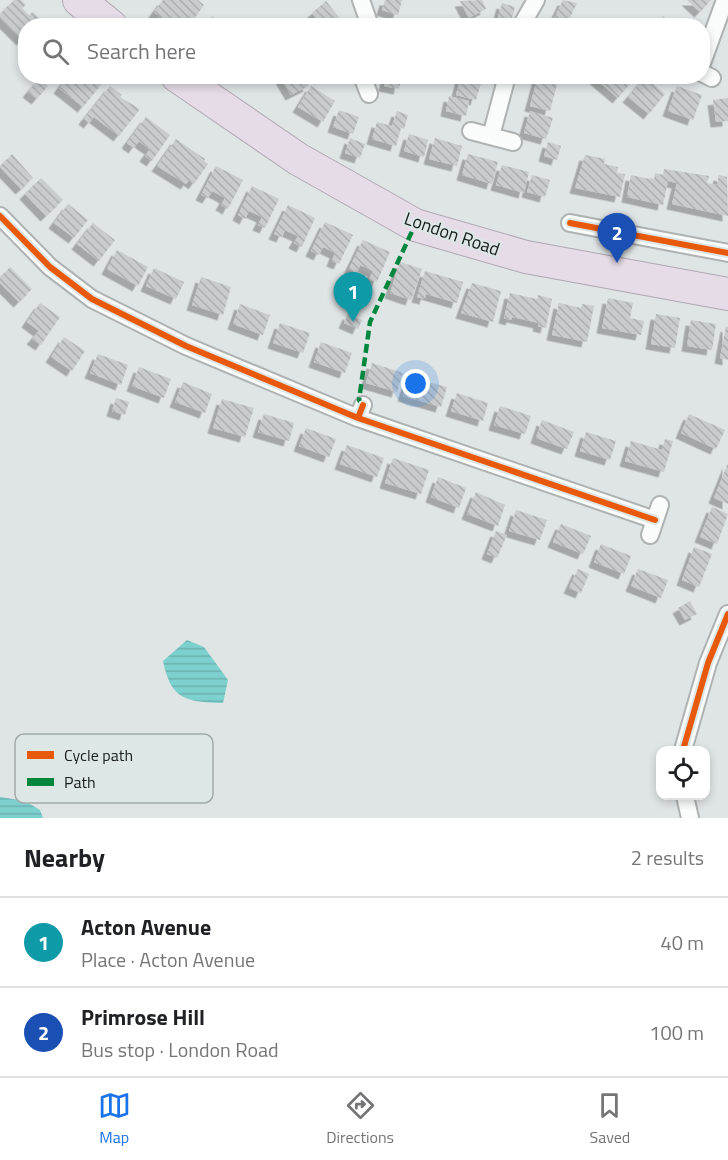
<!DOCTYPE html>
<meta charset="utf-8">
<style>
:root{--surface:#fff;--page:#f6f6f6;--text:#202124;--muted:#757577;--line:#e0e0e0;--accent:#1a73e8}
body{margin:0;font-family:"Titillium Web",sans-serif;background:var(--page);color:var(--text)}
.controls{position:absolute;right:18px;bottom:18px;display:grid;overflow:hidden;border-radius:12px;box-shadow:0 3px 9px #0003}
.controls button{width:54px;height:54px;display:grid;place-items:center;padding:0;border:0;border-bottom:2px solid var(--line);background:var(--surface);color:var(--text);font:30px sans-serif}
.you{position:absolute;left:416px;top:384px;width:21px;height:21px;margin:-15px;border:4px solid #fff;border-radius:50%;background:#1a73e8;box-shadow:0 0 0 9px #1a73e833}
.badge{display:grid;place-items:center;width:39px;height:39px;border-radius:50%;background:var(--accent);color:#fff;font-size:20px;font-weight:700}
.pin{position:absolute;translate:-50% -50px;filter:drop-shadow(0 2px 3px #0008)}
.pin::after{content:'';position:absolute;top:32px;width:21px;height:18px;background:inherit;clip-path:polygon(0 0,100% 0,50% 100%)}
.list{margin:0;padding:0;list-style:none}
h2{display:flex;justify-content:space-between;align-items:center;height:78px;margin:0;padding:0 24px;font-size:26px}
h2 small{font-size:20px;font-weight:400;color:var(--muted)}
.list li{display:grid;grid-template-columns:39px 1fr auto;gap:18px;align-items:center;box-sizing:border-box;height:90px;padding:0 24px;border-top:2px solid var(--line)}
.list b{display:block;font-size:22px;white-space:nowrap}
.list p{margin:0;font-size:20px;white-space:nowrap;color:var(--muted)}
.list em{font-size:20px;font-style:normal;color:var(--muted)}
.icon{flex:none;width:33px;height:33px;fill:none;stroke:currentColor;stroke-width:2;stroke-linecap:round;stroke-linejoin:round}
.map{position:relative;flex:none;width:728px;height:818px;overflow:hidden}
.search{position:absolute;background:var(--surface);box-shadow:0 3px 9px #0003;left:18px;right:18px;top:18px;height:66px;display:flex;align-items:center;gap:15px;box-sizing:border-box;padding:0 21px;border-radius:24px;color:var(--muted);font-size:22px}
.sheet{height:258px;background:var(--surface)}
nav{display:flex;justify-content:space-around;align-items:center;box-sizing:border-box;height:84px;border-top:2px solid var(--line);background:var(--surface);font-size:16px;color:var(--muted)}
nav a{display:grid;justify-items:center;gap:3px}
nav .on{color:var(--accent)}
.map>svg:first-child{display:block}
.water{fill:url(#water-rules)}
.building{fill:url(#building-back-hatch);filter:url(#shadow)}
.lines{fill:none;stroke-linecap:round;stroke-linejoin:round}
.street-casing{stroke:#aeb2b1;stroke-width:20}
.highway-casing{stroke:#b0a8b3;stroke-width:34}
.street{stroke:#fafbfb;stroke-width:16}
.highway{stroke:#e6dce8;stroke-width:32}
.quiet{stroke:#00873e;stroke-width:4.5;stroke-dasharray:9 4.5;stroke-linecap:butt}
.cycleway-casing{stroke:#dce7e6;stroke-width:10}
.cycleway{stroke:#e8590c;stroke-width:6}
.labels{text-anchor:middle;stroke-width:4.5;stroke-linejoin:round;paint-order:stroke}
.street-label{font-size:18px;fill:#191c1c;stroke:#dce7e6}
.key{fill:#dce7e6;stroke:#a2aaa9;stroke-width:1.5}
.key-label{font-size:16px;fill:#191c1c}
</style>
<div class="map">
<svg width="728" height="818" viewBox="0 0 728 818">
<defs>
<pattern id="water-rules" width="6" height="5" patternUnits="userSpaceOnUse" patternTransform="scale(1.5)"><rect width="6" height="5" fill="#7cd0ce"/><path d="M0 2.5h6" fill="none" stroke="#6bb2b0"/></pattern>
<pattern id="building-back-hatch" width="6" height="6" patternUnits="userSpaceOnUse" patternTransform="scale(1.5)"><rect width="6" height="6" fill="#c8cccc"/><path d="M-1 5l2 2M0 0l6 6M5-1l2 2" fill="none" stroke="#abafaf"/></pattern>
<filter id="shadow"><feDropShadow dx="-5.5" dy="5.5" stdDeviation="0" flood-color="#0004"/></filter>
</defs>
<rect width="100%" height="100%" fill="#dfe4e4"/>
<path class="water" d="M187 640 204 647 228 680 223 703C186 702 171 700 163 661Z
M0 797 25 801 40 810 43 818H0Z"/>
<path class="building" d="M14 0H21L26 5 22 8 29 15 33 12 41 20 36 26H26V36L22 40 0 18V14Z
M163 0H198L204 5 189 26H173L154 12Z
M385 0H402L398 15 382 10Z
M482 0 486 9 469 18 460 1Z
M563 0 577 3 566 26 553 21Z
M687 0H711L700 12Z
M326 1 342 21 341 26H322L312 13Z
M502 3 515 7 511 21 498 17Z
M212 16 224 26H205Z
M663 16 674 26H655Z
M486 18 500 22 499 26H479Z
M404 19 417 23 416 26H403Z
M68 76H101L105 80 83 107 59 88Z
M280 76H304L309 86 291 95Z
M386 76H402L399 89 384 86Z
M461 76H483L476 100 456 95Z
M538 76 558 81 550 111 530 106Z
M592 76H633L635 78 618 98Z
M645 77 665 94 649 114 628 97Z
M39 79 48 86 37 99 28 92Z
M110 86 122 95 120 97 140 109 119 136 94 117 89 123 84 119Z
M311 86 335 101 323 122 298 107Z
M677 86 702 95 693 120 668 111Z
M449 96 469 101 466 116 446 111Z
M728 98V121L716 122 713 100Z
M339 110 359 117 353 134 333 127Z
M397 111 408 115 404 129 401 128 396 146 372 139 377 122 392 126Z
M530 111 553 118 546 139 524 133Z
M146 117 170 135 152 161 145 156 150 149 144 145 139 141 134 148 127 143Z
M409 134 428 140 424 157 404 151Z
M350 138 365 144 360 158 345 153Z
M435 138 462 146 457 166 429 159Z
M176 139 205 159 204 161 208 164 194 184 189 180 186 184 157 166Z
M548 142 561 146 557 160 544 156Z
M12 154 33 178 21 189 0 167Z
M468 154 498 162 492 184 462 175Z
M585 155 605 159 604 164 618 167 617 173 625 174 620 197 575 188Z
M502 165 529 172 524 193 496 185Z
M216 166 243 180 228 209 221 205 225 198 218 194 212 191 208 198 201 195Z
M664 169 709 176 707 183 717 185 719 175 727 177 728 216 672 204 677 183 668 181 663 205 627 197 631 175 654 180 655 173 663 175Z
M532 175 550 180 545 197 527 192Z
M41 178 63 200 46 216 25 194Z
M252 186 279 199 265 228 258 225 262 217 249 211 245 219 238 215Z
M68 204 88 220 74 238 54 223Z
M288 205 315 218 302 247 294 243 298 236 285 230 282 237 274 234Z
M325 222 353 235 339 264 332 261 335 253 323 247 319 255 311 251Z
M93 223 115 240 99 261 77 244Z
M363 240 390 252 377 282 369 279 373 271 367 268 360 265 357 273 349 269Z
M117 250 148 267 138 286 107 269Z
M400 262 422 269 411 300 390 293Z
M10 267 32 289 19 302 0 283V278Z
M154 268 184 282 176 299 146 286Z
M425 271 463 282 457 303 426 294 425 299 417 297Z
M201 277 231 287 223 315 192 305Z
M472 283 501 291 493 322 461 313Z
M510 293 537 299 538 295 552 299 546 328 538 326 539 323 512 317 511 320 504 318Z
M608 298 633 303 630 318 644 321 641 335 602 328Z
M40 303 60 317 41 345 32 339 39 331 27 322Z
M559 303 581 308 582 304 594 306 587 342 552 335Z
M240 304 270 315 263 335 233 324Z
M348 314 362 320 358 329 344 323Z
M656 314 680 318 675 348 651 344Z
M691 320 716 324 712 350 687 346Z
M280 323 310 333 303 353 273 343Z
M726 326 728 327V360L720 358Z
M64 337 85 351 72 371 51 357Z
M321 342 352 353 345 373 314 362Z
M98 354 128 365 121 385 90 373Z
M372 363 403 373 397 392 366 383Z
M139 367 171 379 164 398 132 386Z
M409 377 447 387 441 407 403 396Z
M183 382 212 394 205 413 175 402Z
M457 393 488 403 483 421 451 411Z
M116 398 129 402 125 415 112 411Z
M222 399 254 408 245 437 213 428Z
M500 406 531 416 525 434 494 425Z
M264 414 294 423 289 441 258 432Z
M689 414 725 430 716 449 681 433Z
M542 420 574 432 567 449 536 438Z
M306 428 336 439 329 457 299 446Z
M586 432 616 441 610 460 580 451Z
M665 439 673 441 664 472 625 461 631 441 662 450Z
M347 445 384 458 377 477 340 464Z
M393 458 429 470 421 494 385 483Z
M728 463V504L714 498Z
M438 477 466 488 459 508 431 497Z
M476 492 505 505 498 526 467 514Z
M712 507 728 514 717 544 700 537Z
M516 510 547 520 540 540 509 531Z
M561 524 591 536 583 554 553 542Z
M496 531 507 535 497 558 487 554Z
M601 544 631 556 624 574 594 562Z
M694 547 712 554 699 587 682 580Z
M578 569 589 574 581 593 569 588Z
M638 569 668 580 661 598 631 586Z
M690 601 697 614 685 620 678 608Z"/>
<g class="lines">
<defs>
<path id="street" d="M361 0 370 26
M521 26 536 0
M702 63 725 0
M702 73 712 78
M362 76 369 94
M471 131 513 142
M491 136 507 76
M0 216 50 267 92 299 186 346 358 418
M570 223 728 253
M363 405 358 418 655 520
M650 535 660 505
M683 750 708 663 728 614
M685 796 690 818"/>
<path id="highway" d="M79 0 111 26
M177 76 298 159 415 225 526 257 728 294"/>
</defs>
<use href="#street" class="street-casing"/>
<use href="#highway" class="highway-casing"/>
<use href="#street" class="street"/>
<use href="#highway" class="highway"/>
<path class="quiet" d="M363 405 359 400 370 322 415 225"/>
<defs>
<path id="cycleway" d="M0 216 50 267 92 299 186 346 358 418
M570 223 728 253
M363 405 358 418 655 520
M683 750 708 663 728 614"/>
</defs>
<use href="#cycleway" class="cycleway-casing"/>
<use href="#cycleway" class="cycleway"/>
</g>
<g class="labels">
<g class="street-label">
<text transform="translate(452 234) rotate(19)" y="6">London Road</text>
</g>
</g>
<rect x="15" y="734" width="198" height="69" rx="9" class="key"/>
<rect x="27" y="751" width="27" height="8" fill="#e8590c"/>
<rect x="27" y="778" width="27" height="8" fill="#00873e"/>
<g class="key-label">
<text x="64" y="761">Cycle path</text>
<text x="64" y="788">Path</text>
</g>
</svg>
<div class="controls">
<button><svg class="icon" aria-label="locate" viewBox="0 0 24 24"><circle cx="12" cy="12" r="6"/><path d="M12 2v4M12 18v4M2 12h4M18 12h4"/></svg></button>
</div>
<div class="you"></div>
<div class="pin badge" style="left:353px;top:322px;background:#0f9aa8">1</div>
<div class="pin badge" style="left:617px;top:263px;background:#1a4fb4">2</div>
<div class="search"><svg class="icon" aria-label="search" viewBox="0 0 24 24"><circle cx="10" cy="10" r="6"/><path d="M15 15l6 6"/></svg>Search here</div>
</div>
<section class="sheet">
<h2>Nearby<small>2 results</small></h2>
<ul class="list">
<li><span class="badge" style="background:#0f9aa8">1</span><div><b>Acton Avenue</b><p>Place · Acton Avenue</p></div><em>40 m</em></li>
<li><span class="badge" style="background:#1a4fb4">2</span><div><b>Primrose Hill</b><p>Bus stop · London Road</p></div><em>100 m</em></li>
</ul>
</section>
<nav>
<a class="on"><svg class="icon" aria-label="map" viewBox="0 0 24 24"><path d="M3 6l6-2 6 2 6-2v14l-6 2-6-2-6 2zM9 4v14M15 6v14"/></svg>Map</a>
<a><svg class="icon" aria-label="directions" viewBox="0 0 24 24"><path d="M12 3l9 9-9 9-9-9zM9 14v-3h6M13 9l2 2-2 2"/></svg>Directions</a>
<a><svg class="icon" aria-label="saved" viewBox="0 0 24 24"><path d="M7 4h10v16l-5-4-5 4z"/></svg>Saved</a>
</nav>
